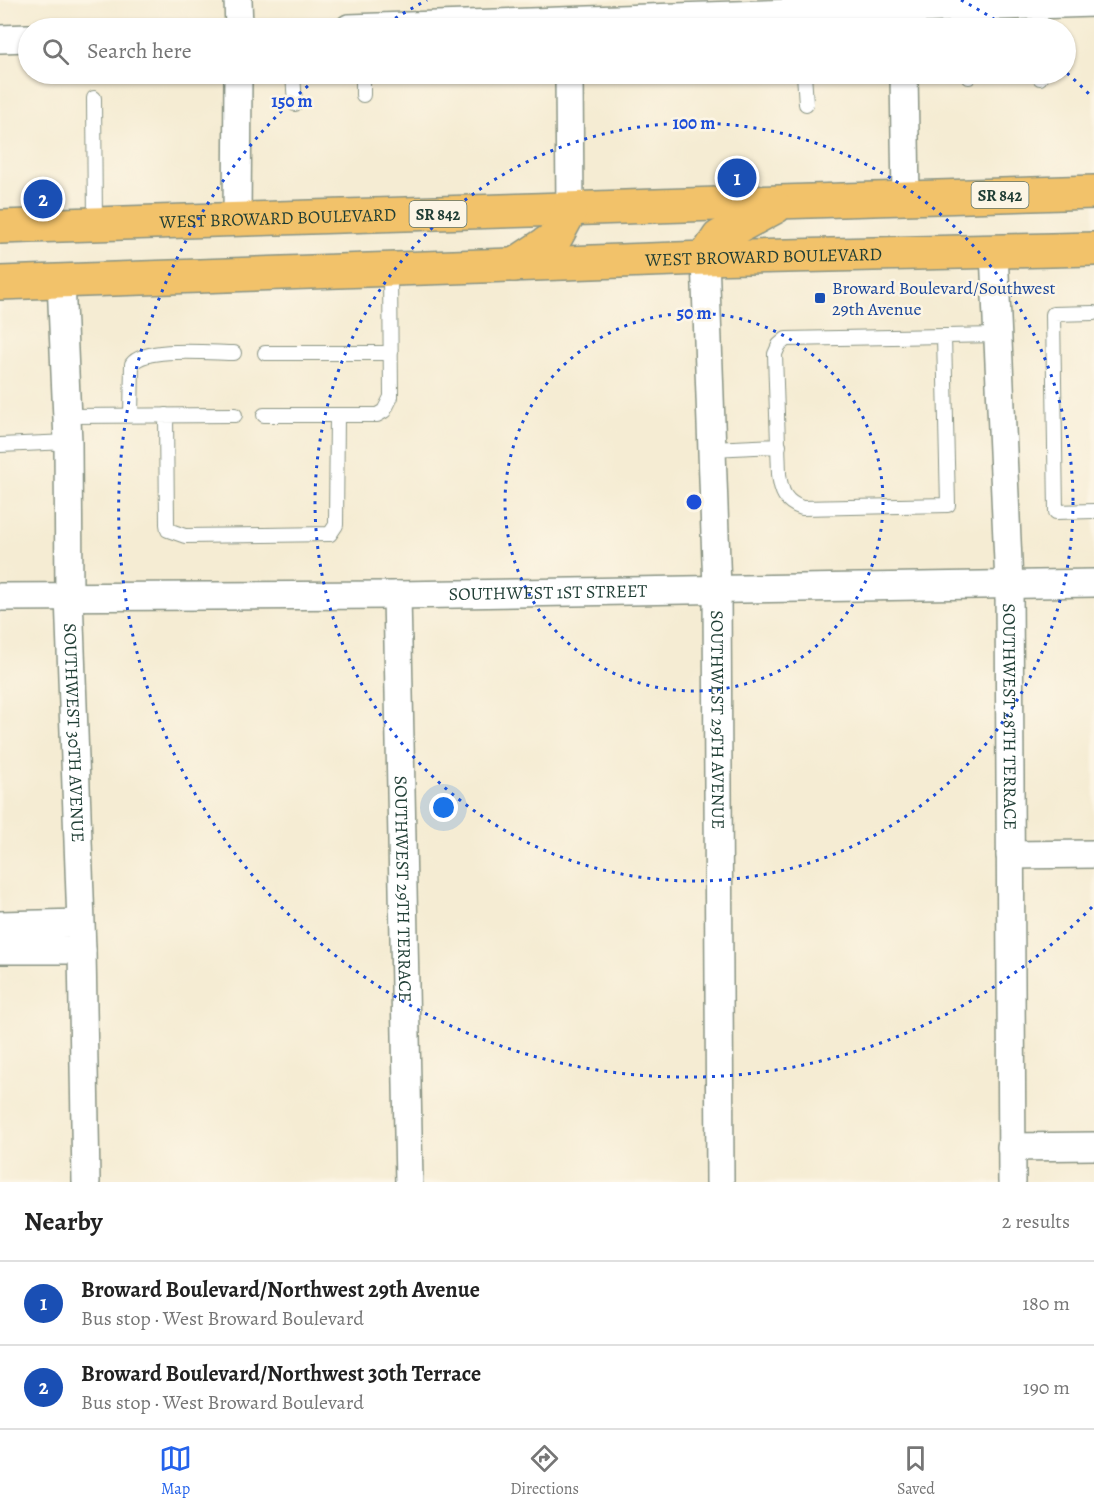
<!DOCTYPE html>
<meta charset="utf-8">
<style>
:root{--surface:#fff;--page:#f6f6f6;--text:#222;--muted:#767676;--line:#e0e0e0;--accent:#2563eb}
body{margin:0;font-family:Alegreya,serif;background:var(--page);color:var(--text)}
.you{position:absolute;left:444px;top:808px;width:21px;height:21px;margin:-15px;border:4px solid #fff;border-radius:50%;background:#1a73e8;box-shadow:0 0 0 9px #1a73e833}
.badge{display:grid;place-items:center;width:39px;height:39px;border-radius:50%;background:var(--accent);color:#fff;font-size:20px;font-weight:700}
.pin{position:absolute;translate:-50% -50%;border:3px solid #fff;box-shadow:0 2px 6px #0006}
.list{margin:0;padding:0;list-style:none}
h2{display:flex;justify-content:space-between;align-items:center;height:78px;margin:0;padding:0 24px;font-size:26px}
h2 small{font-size:20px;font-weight:400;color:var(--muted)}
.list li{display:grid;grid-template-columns:39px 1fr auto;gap:18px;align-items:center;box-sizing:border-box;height:84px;padding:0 24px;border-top:2px solid var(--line)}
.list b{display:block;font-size:22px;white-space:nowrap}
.list p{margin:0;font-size:20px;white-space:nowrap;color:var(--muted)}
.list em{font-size:20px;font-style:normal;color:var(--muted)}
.icon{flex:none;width:33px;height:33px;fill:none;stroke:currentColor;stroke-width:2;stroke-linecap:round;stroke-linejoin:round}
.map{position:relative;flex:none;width:1094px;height:1182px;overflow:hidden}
.search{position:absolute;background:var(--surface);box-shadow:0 2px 4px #0004;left:18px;right:18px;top:18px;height:66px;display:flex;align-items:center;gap:15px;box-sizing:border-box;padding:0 21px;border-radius:33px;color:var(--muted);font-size:22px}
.sheet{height:246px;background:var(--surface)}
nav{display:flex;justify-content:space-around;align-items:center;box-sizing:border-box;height:84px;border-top:2px solid var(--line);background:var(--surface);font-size:16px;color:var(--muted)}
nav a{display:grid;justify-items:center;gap:3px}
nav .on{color:var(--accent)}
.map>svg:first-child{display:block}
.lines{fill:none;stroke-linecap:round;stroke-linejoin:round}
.service-casing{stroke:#8a9484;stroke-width:16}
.minor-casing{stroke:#8a9484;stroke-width:30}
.primary-casing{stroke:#8a9484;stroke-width:36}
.service{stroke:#fff;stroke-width:14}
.minor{stroke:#fff;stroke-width:27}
.primary{stroke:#f2c26a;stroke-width:33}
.ring{fill:none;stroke:#1d4ed8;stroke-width:3;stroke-dasharray:3 6}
.transit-dot{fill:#1a4fb4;stroke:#fcf5e5;stroke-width:2}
.labels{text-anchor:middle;stroke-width:5;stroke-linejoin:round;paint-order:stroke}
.shield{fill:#fcf5e5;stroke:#617469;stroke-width:1.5}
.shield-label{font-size:16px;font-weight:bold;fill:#1f3d34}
.street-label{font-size:18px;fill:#1f3d34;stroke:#fcf5e5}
.transit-label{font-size:18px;fill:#164399;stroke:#fcf5e5;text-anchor:start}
.centre{fill:#1d4ed8;stroke:#fcf5e5;stroke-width:3}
.ring-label{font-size:18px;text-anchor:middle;font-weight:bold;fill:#1d4ed8;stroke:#fcf5e5;stroke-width:5;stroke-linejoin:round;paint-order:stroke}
</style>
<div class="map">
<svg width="1094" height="1182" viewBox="0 0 1094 1182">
<rect width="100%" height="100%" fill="#fcf5e5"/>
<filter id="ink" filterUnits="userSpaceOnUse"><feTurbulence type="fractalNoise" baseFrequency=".0167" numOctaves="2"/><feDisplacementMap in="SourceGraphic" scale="12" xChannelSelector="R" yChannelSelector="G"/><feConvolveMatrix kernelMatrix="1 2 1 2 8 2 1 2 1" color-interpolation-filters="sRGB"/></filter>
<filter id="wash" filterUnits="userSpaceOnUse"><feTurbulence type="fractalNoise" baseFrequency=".008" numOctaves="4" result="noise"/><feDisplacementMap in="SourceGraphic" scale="24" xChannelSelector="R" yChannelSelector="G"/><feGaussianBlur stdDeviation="1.35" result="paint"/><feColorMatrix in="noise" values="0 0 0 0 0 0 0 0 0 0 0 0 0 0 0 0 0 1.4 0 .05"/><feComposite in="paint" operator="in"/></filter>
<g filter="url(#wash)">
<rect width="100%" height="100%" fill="#f5ecd3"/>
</g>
<g filter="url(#ink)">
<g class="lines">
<defs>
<path id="service" d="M965 7 966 28
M1040 28V5
M293 74 295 104
M804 74 806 104
M969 74V77
M1040 78V74
M363 95V74
M94 98 95 224
M1094 313 1053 314 1056 512 1094 511
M944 336 948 505 802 508C785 502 781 492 779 474L775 354 779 345 786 339 998 335
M265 353H391
M131 415 132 364C145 346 212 353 234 353
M166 415 167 524 168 530 185 536 330 534 336 525 337 415
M264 415H377L384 411 391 397 390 270
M67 416 235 415
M0 445 68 442
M712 449 779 446"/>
<g id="minor">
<path d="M238 0 239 28"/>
<path d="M349 28 1094 3"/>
<path d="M0 39 28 38"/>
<path d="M569 74 570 211"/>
<path d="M904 74 906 198"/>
<path d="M237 220 238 74"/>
<path id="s1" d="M994 252 1009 584 1012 1182"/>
<path id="s2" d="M705 258 717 589 720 1182"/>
<path id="s3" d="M61 281 68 442 69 596 82 950 86 1182"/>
<path id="s4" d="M397 595 409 1182"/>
<path id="s5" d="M0 597 397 595 1094 583"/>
<path d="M1010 855 1094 854"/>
<path d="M0 925 80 923"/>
<path d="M0 950H82"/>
<path d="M1011 1147 1094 1146"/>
</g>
<g id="primary">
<path id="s6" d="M0 227 1094 192"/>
<path d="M705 258 719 237 775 207"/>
<path d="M514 265 556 237 570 211"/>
<path id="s7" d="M0 283 705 258 1094 249"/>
</g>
</defs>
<use href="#service" class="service-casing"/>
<use href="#minor" class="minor-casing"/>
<use href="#primary" class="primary-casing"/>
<use href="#service" class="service"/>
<use href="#minor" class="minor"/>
<use href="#primary" class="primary"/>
</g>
</g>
<g class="ring">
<circle cx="694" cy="502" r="189"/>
<circle cx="694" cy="502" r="379"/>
<path d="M1092 907A568 568 0 1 1 318 77M380 28A568 568 0 0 1 427 0M961 0A568 568 0 0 1 1008 28M1067 73A568 568 0 0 1 1092 97"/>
</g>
<rect class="transit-dot" x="814" y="292" width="12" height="12" rx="3"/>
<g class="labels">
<g class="shield">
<rect x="971.5" y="182" width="57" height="26" rx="4.5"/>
<rect x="409.5" y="201" width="57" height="26" rx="4.5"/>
</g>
<g class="shield-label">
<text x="1000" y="201">SR 842</text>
<text x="438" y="220">SR 842</text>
</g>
<g class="street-label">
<text dy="6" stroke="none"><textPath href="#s6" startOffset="278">WEST BROWARD BOULEVARD</textPath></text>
<text dy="6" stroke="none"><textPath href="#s7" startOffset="764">WEST BROWARD BOULEVARD</textPath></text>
<text dy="6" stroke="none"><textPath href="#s5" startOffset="548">SOUTHWEST 1ST STREET</textPath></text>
<text dy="6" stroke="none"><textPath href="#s1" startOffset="465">SOUTHWEST 28TH TERRACE</textPath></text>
<text dy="6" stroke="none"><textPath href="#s2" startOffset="462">SOUTHWEST 29TH AVENUE</textPath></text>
<text dy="6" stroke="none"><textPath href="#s3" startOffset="452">SOUTHWEST 30TH AVENUE</textPath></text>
<text dy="6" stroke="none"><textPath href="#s4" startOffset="294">SOUTHWEST 29TH TERRACE</textPath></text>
</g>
<g class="transit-label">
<text x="832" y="294">Broward Boulevard/Southwest<tspan x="832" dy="21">29th Avenue</tspan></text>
</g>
</g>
<circle cx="694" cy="502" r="9" class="centre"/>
<g class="ring-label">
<text x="292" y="107">150 m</text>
<text x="694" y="129">100 m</text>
<text x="694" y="319">50 m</text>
</g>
</svg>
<div class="you"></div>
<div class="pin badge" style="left:737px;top:178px;background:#1a4fb4">1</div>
<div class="pin badge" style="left:43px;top:199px;background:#1a4fb4">2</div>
<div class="search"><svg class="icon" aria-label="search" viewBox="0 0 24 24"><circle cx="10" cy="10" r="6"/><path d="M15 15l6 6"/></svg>Search here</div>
</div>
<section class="sheet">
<h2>Nearby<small>2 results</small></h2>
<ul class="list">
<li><span class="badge" style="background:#1a4fb4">1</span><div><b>Broward Boulevard/Northwest 29th Avenue</b><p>Bus stop · West Broward Boulevard</p></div><em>180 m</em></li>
<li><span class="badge" style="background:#1a4fb4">2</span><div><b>Broward Boulevard/Northwest 30th Terrace</b><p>Bus stop · West Broward Boulevard</p></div><em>190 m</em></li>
</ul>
</section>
<nav>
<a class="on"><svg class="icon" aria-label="map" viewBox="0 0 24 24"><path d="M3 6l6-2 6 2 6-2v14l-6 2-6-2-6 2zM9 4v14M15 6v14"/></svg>Map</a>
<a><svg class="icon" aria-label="directions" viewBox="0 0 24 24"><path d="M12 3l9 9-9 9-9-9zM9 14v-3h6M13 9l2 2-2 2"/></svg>Directions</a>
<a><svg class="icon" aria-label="saved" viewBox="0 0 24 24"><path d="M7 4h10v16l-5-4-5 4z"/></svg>Saved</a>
</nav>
